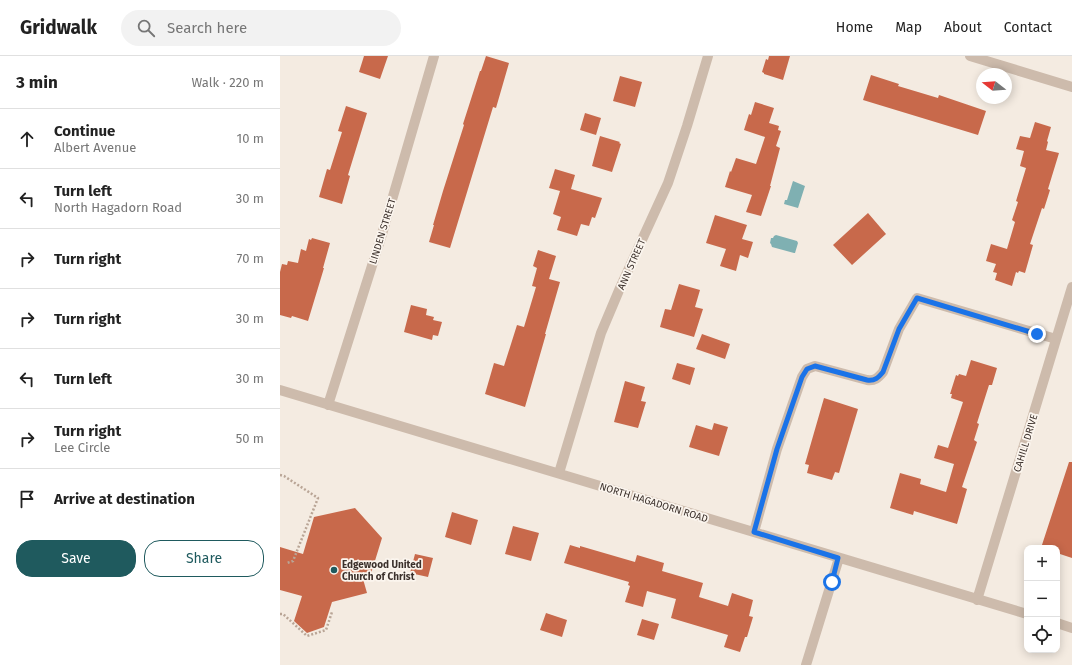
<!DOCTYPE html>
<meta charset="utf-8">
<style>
:root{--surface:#fff;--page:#f2f2f2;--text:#222;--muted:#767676;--line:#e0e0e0;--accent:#1f5a5e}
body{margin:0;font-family:"Fira Sans",sans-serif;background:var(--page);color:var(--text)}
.controls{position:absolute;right:12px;bottom:12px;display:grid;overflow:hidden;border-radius:8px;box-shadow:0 2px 10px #0003}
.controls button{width:36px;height:36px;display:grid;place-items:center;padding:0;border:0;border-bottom:1px solid var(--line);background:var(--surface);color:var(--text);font:20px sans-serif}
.compass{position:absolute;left:696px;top:12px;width:36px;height:36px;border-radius:50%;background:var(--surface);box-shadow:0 2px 10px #0003;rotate:287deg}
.stop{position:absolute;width:12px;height:12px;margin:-9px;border:3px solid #1a73e8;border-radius:50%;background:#fff}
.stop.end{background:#1a73e8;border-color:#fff;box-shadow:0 1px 4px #0008}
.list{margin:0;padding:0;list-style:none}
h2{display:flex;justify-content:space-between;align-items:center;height:52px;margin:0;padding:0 16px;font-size:17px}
h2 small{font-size:13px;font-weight:400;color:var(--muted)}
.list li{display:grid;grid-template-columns:26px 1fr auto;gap:12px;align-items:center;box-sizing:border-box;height:60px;padding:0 16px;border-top:1px solid var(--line)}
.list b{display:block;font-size:15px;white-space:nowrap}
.list p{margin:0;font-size:13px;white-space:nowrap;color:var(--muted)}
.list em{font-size:13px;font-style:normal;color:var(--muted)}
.actions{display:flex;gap:8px;padding:12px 16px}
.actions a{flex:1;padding:9px 0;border:1px solid var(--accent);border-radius:16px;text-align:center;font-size:14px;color:var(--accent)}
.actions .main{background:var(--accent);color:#fff}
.icon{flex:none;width:22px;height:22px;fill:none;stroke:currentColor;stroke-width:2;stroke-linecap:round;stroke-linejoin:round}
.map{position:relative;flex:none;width:792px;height:609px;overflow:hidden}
header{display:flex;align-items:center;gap:24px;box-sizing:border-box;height:56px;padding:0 20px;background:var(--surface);border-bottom:1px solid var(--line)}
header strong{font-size:19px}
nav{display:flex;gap:22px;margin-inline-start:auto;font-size:14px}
.search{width:280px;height:36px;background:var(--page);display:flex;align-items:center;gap:10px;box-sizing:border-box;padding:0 14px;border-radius:22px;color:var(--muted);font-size:15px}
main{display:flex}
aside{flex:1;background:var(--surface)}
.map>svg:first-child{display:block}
.water{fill:#7fb0b2}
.building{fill:#c8694b}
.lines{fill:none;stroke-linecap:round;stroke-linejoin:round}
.path{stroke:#b9a596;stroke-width:2.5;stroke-dasharray:2 2;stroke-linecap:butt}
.minor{stroke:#cdbbac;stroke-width:10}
.route{stroke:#1a73e8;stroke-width:5}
.poi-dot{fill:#1f5a5e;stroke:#fbf5ee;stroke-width:1.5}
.labels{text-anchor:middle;stroke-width:3.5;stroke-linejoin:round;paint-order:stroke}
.street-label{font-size:10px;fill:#3b302b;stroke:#fbf5ee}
.poi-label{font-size:10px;font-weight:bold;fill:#3b302b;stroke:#fbf5ee;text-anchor:start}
</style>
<header>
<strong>Gridwalk</strong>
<div class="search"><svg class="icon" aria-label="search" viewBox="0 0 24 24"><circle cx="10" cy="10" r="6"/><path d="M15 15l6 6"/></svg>Search here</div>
<nav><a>Home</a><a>Map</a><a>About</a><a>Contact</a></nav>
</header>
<main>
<aside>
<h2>3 min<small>Walk · 220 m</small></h2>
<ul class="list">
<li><svg class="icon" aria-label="ahead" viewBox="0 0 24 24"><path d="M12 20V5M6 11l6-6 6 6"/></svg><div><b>Continue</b><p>Albert Avenue</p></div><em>10 m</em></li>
<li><svg class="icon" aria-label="left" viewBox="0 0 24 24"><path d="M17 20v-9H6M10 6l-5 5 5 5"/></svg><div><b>Turn left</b><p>North Hagadorn Road</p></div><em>30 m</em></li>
<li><svg class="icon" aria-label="right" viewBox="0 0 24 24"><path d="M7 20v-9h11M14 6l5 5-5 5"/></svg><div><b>Turn right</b></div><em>70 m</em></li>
<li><svg class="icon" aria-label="right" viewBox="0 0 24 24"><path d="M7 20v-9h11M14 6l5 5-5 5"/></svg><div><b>Turn right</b></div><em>30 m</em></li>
<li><svg class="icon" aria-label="left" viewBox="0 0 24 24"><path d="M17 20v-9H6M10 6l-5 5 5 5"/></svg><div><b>Turn left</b></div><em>30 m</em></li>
<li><svg class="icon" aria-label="right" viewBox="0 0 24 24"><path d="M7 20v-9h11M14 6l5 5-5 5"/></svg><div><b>Turn right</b><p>Lee Circle</p></div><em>50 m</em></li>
<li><svg class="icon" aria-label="arrive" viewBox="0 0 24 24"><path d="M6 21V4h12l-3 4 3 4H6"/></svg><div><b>Arrive at destination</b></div></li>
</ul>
<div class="actions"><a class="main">Save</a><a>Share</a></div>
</aside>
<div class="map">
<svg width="792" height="609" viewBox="0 0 792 609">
<rect width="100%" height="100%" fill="#f4ebe1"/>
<path class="water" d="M513 125 525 130 518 152 504 148 505 144H507Z
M496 179 517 185 518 187 515 197H514L492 191 491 188 490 187 491 182H493L494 180Z"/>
<path class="building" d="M84 0H108L100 23 79 16Z
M206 0 229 7 216 52 213 51 170 192 149 186 154 169H153L163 135 184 69 183 68 200 15H201Z
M489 0H510L503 24 484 18V17L482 16 486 3 488 4Z
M591 19 619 28 618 30 658 42 659 39 706 55 698 79 583 44Z
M340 20 362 26 355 51 333 45Z
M475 46 494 52 489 67 499 70 498 74 501 75 496 90 500 92 490 130H491L481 160 466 156 472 139 445 131 450 115 451 116 456 102 476 108 485 81 464 74 469 58 471 59Z
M66 50 87 57 68 119 70 120 62 148 39 141 47 113 50 114 62 76 58 75Z
M305 57 321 62 316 79 300 74Z
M755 66 771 71 767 85 768 86 766 94 779 97 768 133 770 134 764 153 762 152 750 188 753 189 745 217 739 215 738 217 736 216 732 230 715 224 717 217 713 216 716 208 706 205 711 188 727 193 735 166 732 164 738 146 736 145 746 112 740 110 744 95 736 93 740 80 750 82Z
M320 80 340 86 339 87 341 88 332 116 312 110Z
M275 113 295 119 291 133 322 142 315 162 312 161 309 170 301 168 297 180 277 174 281 161 273 158 280 135 269 132Z
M588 157 606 178 572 209 553 189Z
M435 159 467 169 462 183 473 186 468 202 460 199 456 215 440 210 446 193 426 187Z
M32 182 50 187 43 212H44L28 265 12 260 11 262 0 259V216L2 208 7 209 8 205 18 207 21 193 26 195 29 183 31 184Z
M258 194 276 200 269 223 280 226 265 278H266L245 351 205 338 214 307 224 310 237 269 244 271 256 231 252 230 257 212 253 210Z
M399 228 420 234 415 251 423 253 414 281 380 271 385 253 391 254Z
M131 249 147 253 146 259 154 261 153 264 162 266 158 280 153 279 152 284 124 276Z
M422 278 450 288 445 303 416 293Z
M691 304 717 312 712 329H709L697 367 699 368 694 384 697 386 682 431 687 433 677 468 634 455 633 459 610 452 620 417 641 423 640 428 666 436 674 408 654 402 658 389 668 392 683 346 671 342 672 338H670L676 319 678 320 679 318 686 320Z
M397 307 415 312 410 329 392 323Z
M345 325 365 331 361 345 366 346 358 372 334 366Z
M544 342 578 353 559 417 555 416 552 424 527 417 529 409 525 408Z
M434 367 448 371 439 400 409 391 416 369 432 374Z
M789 406H792V502L777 497V492H761Z
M75 452 102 482 90 521 83 523 87 537 52 546 44 571 27 577 14 565 22 540 0 534V491L23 498 34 461Z
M172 456 198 464 191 489 165 481Z
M233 470 259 477 251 505 225 498Z
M290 489 300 492V490L355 506 357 499 384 507 382 515 423 527 419 541 448 550 452 537 473 544 469 560 473 561 467 581H465L460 596 444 591 448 579 391 562 396 543 367 535 363 551 345 546 350 530 348 529 349 526 284 507Z
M135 498 153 502 148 521 130 517Z
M266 557 287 564 282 581 260 574Z
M362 563 379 568 374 584 357 579Z"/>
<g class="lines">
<path class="path" d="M0 419 4 420 38 442 13 505 7 507
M0 558H3L27 580 46 574 52 556"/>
<path class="minor" d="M690 0 792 31
M0 334 747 558
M48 349 102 178 154 0
M279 417 321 277 340 232 388 127 407 70 428 0
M474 476 497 393 522 321 527 313 535 310 587 324C595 325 598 322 603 316L619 273 637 242 776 283
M697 544 792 231
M777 567 792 572
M526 609 559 502"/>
</g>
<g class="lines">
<path class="route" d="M552 526 558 502 474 476 497 393 522 321 527 313 535 310 587 324C595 325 598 322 603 316L619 273 637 242 757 278"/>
</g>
<circle class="poi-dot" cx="54" cy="514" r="4"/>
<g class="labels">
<g class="street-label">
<text transform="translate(102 175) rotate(-73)" y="4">LINDEN STREET</text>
<text transform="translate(351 208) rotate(-66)" y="4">ANN STREET</text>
<text transform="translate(745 387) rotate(-73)" y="4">CAHILL DRIVE</text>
<text transform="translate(374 446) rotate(17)" y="4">NORTH HAGADORN ROAD</text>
</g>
<g class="poi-label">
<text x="62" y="512">Edgewood United<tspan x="62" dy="12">Church of Christ</tspan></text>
</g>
</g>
</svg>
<div class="controls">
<button>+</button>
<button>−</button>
<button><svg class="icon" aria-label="locate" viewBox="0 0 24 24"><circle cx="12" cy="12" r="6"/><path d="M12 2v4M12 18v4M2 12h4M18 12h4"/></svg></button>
</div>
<svg class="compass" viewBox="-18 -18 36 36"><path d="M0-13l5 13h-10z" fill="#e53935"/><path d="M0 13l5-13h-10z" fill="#767676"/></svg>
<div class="stop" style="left:552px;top:526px"></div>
<div class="stop end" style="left:757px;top:278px"></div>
</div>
</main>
